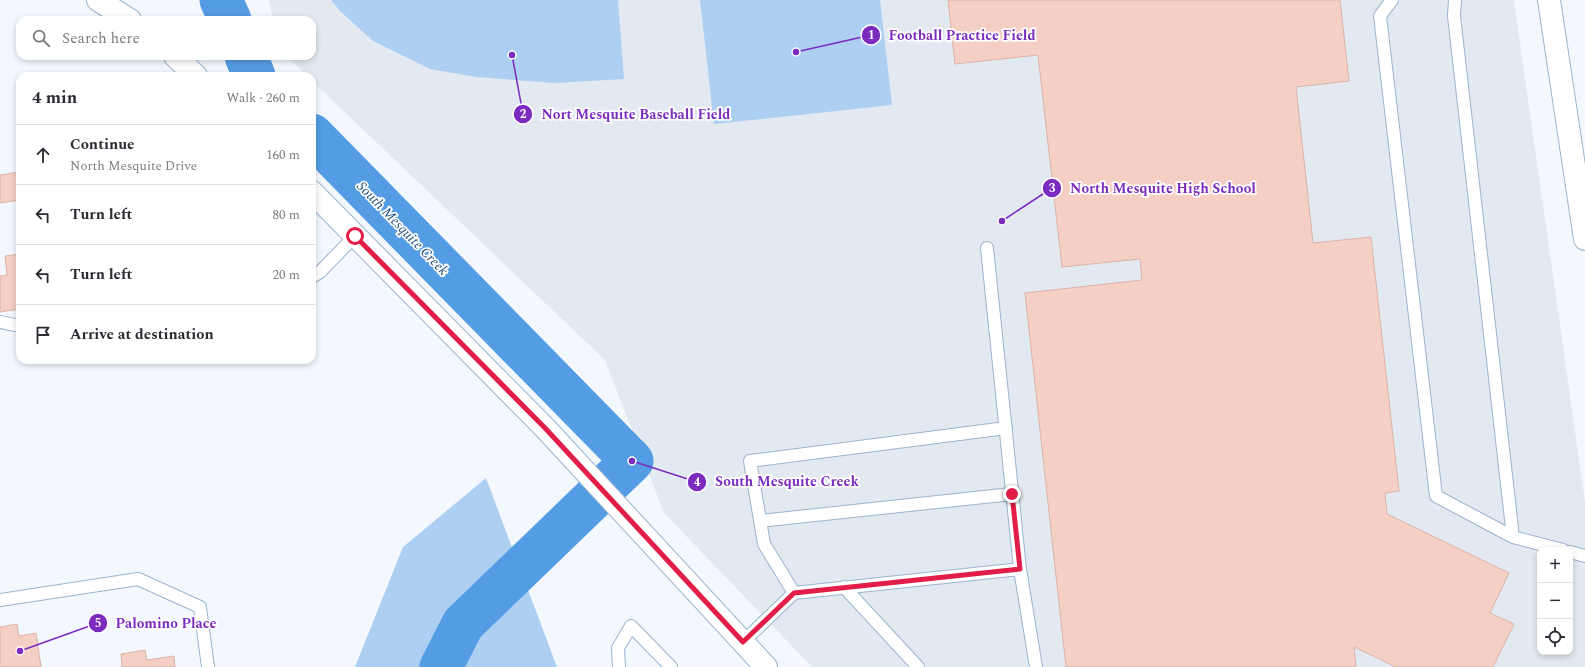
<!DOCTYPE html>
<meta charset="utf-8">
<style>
:root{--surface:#fff;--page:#f2f2f3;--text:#2b2b33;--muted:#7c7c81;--line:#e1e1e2}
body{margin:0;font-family:Spectral,serif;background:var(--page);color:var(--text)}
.controls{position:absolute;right:12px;bottom:12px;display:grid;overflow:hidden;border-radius:8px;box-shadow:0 2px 6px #0003}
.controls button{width:36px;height:36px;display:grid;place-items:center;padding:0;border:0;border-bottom:1px solid var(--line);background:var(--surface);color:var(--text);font:20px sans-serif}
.stop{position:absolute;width:12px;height:12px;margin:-9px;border:3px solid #e11d48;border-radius:50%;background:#fff}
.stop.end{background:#e11d48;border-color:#fff;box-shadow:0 1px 4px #0008}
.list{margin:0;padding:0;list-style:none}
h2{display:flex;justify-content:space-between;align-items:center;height:52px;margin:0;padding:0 16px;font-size:17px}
h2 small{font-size:13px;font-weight:400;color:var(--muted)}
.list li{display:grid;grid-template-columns:26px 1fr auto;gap:12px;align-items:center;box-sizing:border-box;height:60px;padding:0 16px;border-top:1px solid var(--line)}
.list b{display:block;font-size:15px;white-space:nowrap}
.list p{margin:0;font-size:13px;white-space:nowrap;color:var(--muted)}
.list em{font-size:13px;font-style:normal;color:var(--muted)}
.icon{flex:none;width:22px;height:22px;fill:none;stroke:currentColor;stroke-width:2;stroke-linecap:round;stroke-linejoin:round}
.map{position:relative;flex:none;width:1585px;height:667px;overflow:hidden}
.search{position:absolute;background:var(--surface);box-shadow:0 2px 6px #0003;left:16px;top:16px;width:300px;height:44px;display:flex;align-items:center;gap:10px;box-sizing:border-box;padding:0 14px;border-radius:12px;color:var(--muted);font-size:15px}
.panel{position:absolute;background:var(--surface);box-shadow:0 2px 6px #0003;left:16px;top:72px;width:300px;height:292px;border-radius:12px}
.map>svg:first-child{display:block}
.built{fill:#e3e9f0;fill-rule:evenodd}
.green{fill:#adcff2}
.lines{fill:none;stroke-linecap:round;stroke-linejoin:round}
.river{stroke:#549ce3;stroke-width:43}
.building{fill:#f6cfc4;stroke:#dab3a8}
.service-casing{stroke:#9bb4cf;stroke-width:14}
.tertiary-casing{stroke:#9bb4cf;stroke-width:24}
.secondary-casing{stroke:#9bb4cf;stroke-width:24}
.service{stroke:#fff;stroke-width:12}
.tertiary{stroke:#fff;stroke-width:22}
.secondary{stroke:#fff;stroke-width:22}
.route{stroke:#e11d48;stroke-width:5}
.labels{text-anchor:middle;stroke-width:3.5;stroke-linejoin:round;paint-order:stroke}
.water-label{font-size:14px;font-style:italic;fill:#1d4e7e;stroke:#fff}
.leader{fill:none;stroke:#7b2cbf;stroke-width:1.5}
.callout-dot{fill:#7b2cbf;stroke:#fff;stroke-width:1.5}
.mark-label{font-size:12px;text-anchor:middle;font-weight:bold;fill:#fff}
.callout-label{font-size:14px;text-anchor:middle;font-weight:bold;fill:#7b2cbf;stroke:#fff;stroke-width:3.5;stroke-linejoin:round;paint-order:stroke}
</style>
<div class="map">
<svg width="1585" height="667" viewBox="0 0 1585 667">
<rect width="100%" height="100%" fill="#f3f8fe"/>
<path class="built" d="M269 0H1514L1585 502V667H812L664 513 605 360 312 81V76H307L286 56H312V20H273ZM1540 550H1570V652H1540Z"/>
<path class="green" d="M331 0H618L624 79 555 83 477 77 430 69 373 41 340 11Z
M700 0H880L892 105 714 124Z
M486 478 557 667H355L403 547Z"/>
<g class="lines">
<path class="river" d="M221 0 230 20
M246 56 254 76
M312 135 632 461 463 624 441 667"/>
</g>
<path class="building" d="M948 0H1340L1349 81 1296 87 1313 243 1371 237 1399 491 1385 493 1387 514 1509 573 1490 613 1514 624 1493 667H1396L1354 647 1356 667H1066L1025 293 1142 280 1140 259 1062 267 1038 55 955 64Z
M20 172V200L0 203V175Z
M20 254V309L0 312V276L7 275 5 256Z
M17 624 19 636 36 633 41 667H0V627Z
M145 650 147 660 174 656 175 667H122L121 654Z"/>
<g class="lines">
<defs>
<path id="service" d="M1392 0 1380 16 1436 496 1513 537 1563 550
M1455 0 1454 16 1513 537
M312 277 320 272 355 236
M0 322 20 326
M760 521 1012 494
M1570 552 1585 556
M1020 569 1036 667
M844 587 918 667
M794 593 764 544 750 461 1006 428
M0 600 138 579 200 607 208 667
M743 642 794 593 1020 569 987 248
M619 667 618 648 631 626 671 667"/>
<path id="tertiary" d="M98 0 130 20
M175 56 196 76
M312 192 545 428 766 667"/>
<path id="secondary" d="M1549 0 1585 239"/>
</defs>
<use href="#service" class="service-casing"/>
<use href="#tertiary" class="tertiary-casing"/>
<use href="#secondary" class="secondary-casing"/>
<use href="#service" class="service"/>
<use href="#tertiary" class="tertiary"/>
<use href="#secondary" class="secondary"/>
</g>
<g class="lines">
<path class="route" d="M355 236 545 428 743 642 794 593 1020 569 1012 494"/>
</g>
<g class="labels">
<g class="water-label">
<text transform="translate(403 228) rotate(46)" y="5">South Mesquite Creek</text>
</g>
</g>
<path class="leader" d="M796 52L871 35M512 55L523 114M1002 221L1052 188M632 461L697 482M20 651L98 623"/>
<g class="callout-dot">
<circle cx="796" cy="52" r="4"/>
<circle cx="512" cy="55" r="4"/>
<circle cx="1002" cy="221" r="4"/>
<circle cx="632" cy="461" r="4"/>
<circle cx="20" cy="651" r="4"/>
<circle cx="871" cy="35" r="10"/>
<circle cx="523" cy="114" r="10"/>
<circle cx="1052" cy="188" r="10"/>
<circle cx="697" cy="482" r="10"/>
<circle cx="98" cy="623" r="10"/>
</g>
<g class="mark-label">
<text x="871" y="39">1</text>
<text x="523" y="118">2</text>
<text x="1052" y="192">3</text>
<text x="697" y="486">4</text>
<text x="98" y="627">5</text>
</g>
<g class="callout-label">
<text x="962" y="40">Football Practice Field</text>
<text x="636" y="119">Nort Mesquite Baseball Field</text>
<text x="1163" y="193">North Mesquite High School</text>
<text x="787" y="486">South Mesquite Creek</text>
<text x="166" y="628">Palomino Place</text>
</g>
</svg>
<div class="controls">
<button>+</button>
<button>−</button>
<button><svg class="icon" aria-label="locate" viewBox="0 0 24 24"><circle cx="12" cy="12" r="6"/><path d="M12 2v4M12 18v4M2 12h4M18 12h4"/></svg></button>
</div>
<div class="stop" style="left:355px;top:236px"></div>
<div class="stop end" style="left:1012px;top:494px"></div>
<div class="search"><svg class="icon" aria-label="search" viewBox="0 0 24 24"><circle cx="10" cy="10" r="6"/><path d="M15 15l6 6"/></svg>Search here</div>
<section class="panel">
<h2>4 min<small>Walk · 260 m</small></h2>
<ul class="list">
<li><svg class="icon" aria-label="ahead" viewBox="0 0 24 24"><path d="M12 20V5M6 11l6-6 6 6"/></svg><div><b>Continue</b><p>North Mesquite Drive</p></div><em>160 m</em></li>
<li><svg class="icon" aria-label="left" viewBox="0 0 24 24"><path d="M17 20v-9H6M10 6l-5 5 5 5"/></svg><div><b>Turn left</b></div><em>80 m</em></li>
<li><svg class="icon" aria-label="left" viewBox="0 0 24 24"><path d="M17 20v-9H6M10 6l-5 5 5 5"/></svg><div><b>Turn left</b></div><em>20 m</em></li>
<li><svg class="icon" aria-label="arrive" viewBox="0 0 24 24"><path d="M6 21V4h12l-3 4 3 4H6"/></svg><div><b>Arrive at destination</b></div></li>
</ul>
</section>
</div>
